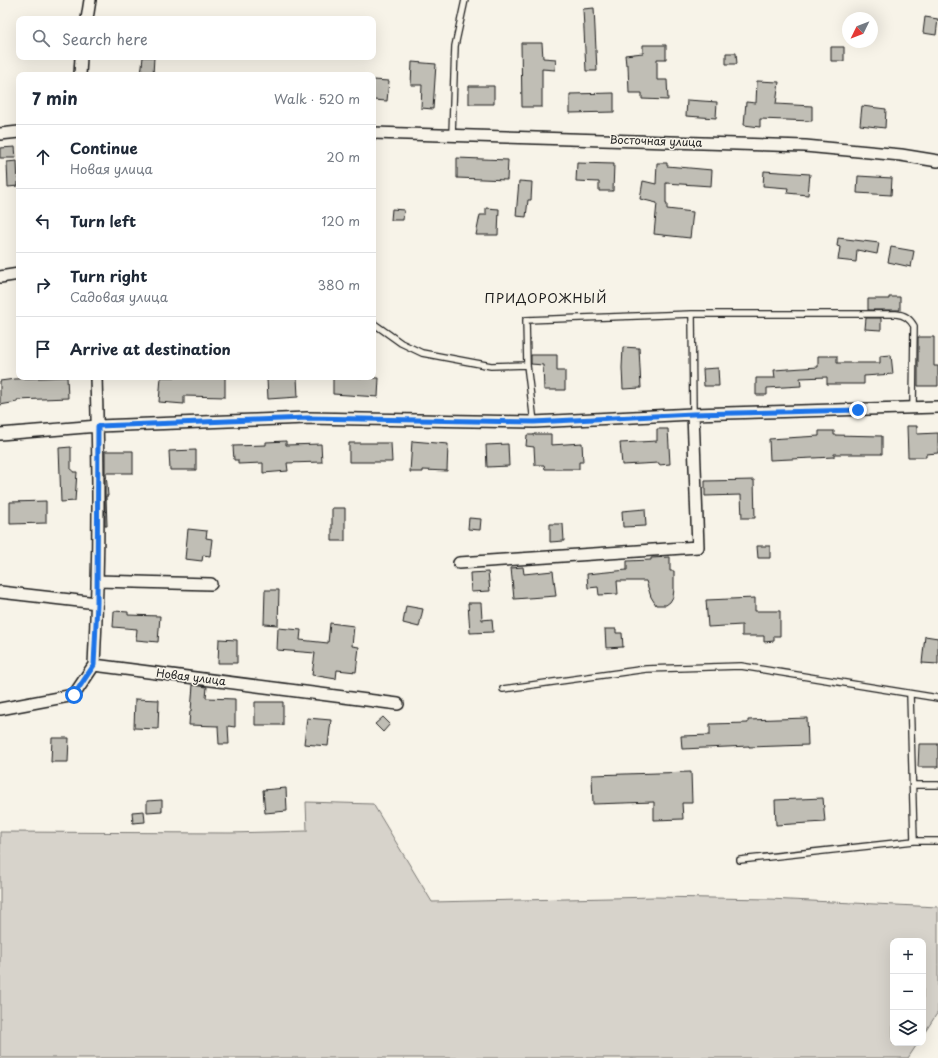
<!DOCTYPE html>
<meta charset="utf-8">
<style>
:root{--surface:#fff;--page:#f6f6f7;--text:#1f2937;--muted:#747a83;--line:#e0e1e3}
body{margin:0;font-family:"Playpen Sans",sans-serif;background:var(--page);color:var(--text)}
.controls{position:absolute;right:12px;bottom:12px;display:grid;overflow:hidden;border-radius:8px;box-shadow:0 4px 16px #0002}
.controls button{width:36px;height:36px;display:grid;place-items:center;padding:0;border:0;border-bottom:1px solid var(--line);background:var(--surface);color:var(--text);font:20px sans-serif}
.compass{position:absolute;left:842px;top:12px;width:36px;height:36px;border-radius:50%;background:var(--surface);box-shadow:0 4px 16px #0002;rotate:227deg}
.stop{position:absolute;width:12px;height:12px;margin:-9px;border:3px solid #1a73e8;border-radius:50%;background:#fff}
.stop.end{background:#1a73e8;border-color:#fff;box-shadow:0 1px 4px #0008}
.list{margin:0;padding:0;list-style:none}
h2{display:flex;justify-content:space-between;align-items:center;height:52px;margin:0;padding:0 16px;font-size:17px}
h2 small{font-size:13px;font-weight:400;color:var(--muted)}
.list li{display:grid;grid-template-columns:26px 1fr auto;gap:12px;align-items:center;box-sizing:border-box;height:64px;padding:0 16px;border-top:1px solid var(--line)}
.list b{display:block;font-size:15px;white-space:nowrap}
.list p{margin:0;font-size:13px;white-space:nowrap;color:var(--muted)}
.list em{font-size:13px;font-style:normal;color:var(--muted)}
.icon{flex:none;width:22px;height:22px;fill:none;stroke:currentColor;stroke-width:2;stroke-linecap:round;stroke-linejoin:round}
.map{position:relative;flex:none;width:938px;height:1058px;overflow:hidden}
.search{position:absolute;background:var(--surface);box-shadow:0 4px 16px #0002;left:16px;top:16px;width:360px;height:44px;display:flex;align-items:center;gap:10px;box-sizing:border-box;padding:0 14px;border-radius:8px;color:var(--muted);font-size:15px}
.panel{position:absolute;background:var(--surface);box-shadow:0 4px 16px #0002;left:16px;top:72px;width:360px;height:308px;border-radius:8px}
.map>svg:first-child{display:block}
.green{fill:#d7d3cb;stroke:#7a7874}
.building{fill:#c0beb5;stroke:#1c1c1c}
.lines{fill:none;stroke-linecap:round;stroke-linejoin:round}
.service-casing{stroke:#1c1c1c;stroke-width:8}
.minor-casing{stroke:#1c1c1c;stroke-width:14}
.service{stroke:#f7f3e8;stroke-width:5.5}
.minor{stroke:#f7f3e8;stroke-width:11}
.route{stroke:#1a73e8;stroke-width:5}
.labels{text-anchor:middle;stroke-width:3;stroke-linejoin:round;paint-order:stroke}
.street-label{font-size:11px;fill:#1c1c1c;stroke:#f7f3e8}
.quarter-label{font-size:13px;letter-spacing:1px;fill:#1c1c1c;stroke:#f7f3e8}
</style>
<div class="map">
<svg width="938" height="1058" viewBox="0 0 938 1058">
<rect width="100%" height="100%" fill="#f7f3e8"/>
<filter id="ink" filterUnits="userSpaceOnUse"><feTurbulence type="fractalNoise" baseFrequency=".025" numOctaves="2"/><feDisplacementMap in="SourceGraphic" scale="8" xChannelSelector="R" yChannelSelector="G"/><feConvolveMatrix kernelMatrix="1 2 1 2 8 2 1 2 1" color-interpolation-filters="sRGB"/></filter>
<g filter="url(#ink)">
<path class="green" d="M306 802 373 804 432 902 655 897 769 899 938 907V1012L923 1035V941H893V1043H918L908 1058H0V832L230 833 307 831Z"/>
<path class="building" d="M594 8 597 71H586L583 9Z
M925 17 938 19 936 35 923 33Z
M521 43H542L543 58 556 59 555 70 542 69V107H522Z
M643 45H666V59H657V80H667L668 100 642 99V93H629L628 65H626L625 55 643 53Z
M831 47H844V61H831Z
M726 53H736L737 64H726Z
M143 57H154L153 75H141Z
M412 62 436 64 433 109 421 108 422 85H411Z
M373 80 389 81 387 101 373 100Z
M757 81 779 82 776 104 812 106V121L760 119V127L744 125 746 102 756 103Z
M469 86H494V104H469Z
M614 93V112L570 113V94Z
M687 100 717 102 716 118 686 116Z
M862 106 886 109 885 128 860 125Z
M15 147 16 158H0V148Z
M457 158 508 160 507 180 457 178Z
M17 161 18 186 8 187 7 162Z
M577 163 614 164 613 191H599V182L576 181Z
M657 163H667V166L712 170 711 186 666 183V204H667V209L693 212 690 238 654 234 657 203 640 199 643 181 656 184Z
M764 171 810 174 808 195 787 193 788 188 763 186Z
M858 176 892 178 891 195 857 193Z
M519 181 532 182 531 200H528L526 217 516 216Z
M486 208 499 209 498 235H476L480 215H486Z
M392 209 404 210 403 220H391Z
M838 238 879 243 877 254 857 250 856 262 838 260 840 247 837 246Z
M891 247 914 251 911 267 888 262Z
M889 297H900V310H868V299H889Z
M866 318H881V330L865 329Z
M918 337H934V366H938V386H918Z
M623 347 639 348 641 388 623 389 622 368Z
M531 355H557V371H565V390H544L543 365 531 364Z
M891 355 893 374 864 376V384H827V377L800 378 801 386 767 388V395H756V378H775L774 370 818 367V356H837V363H880V356Z
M718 368 719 386H704L703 369Z
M67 377 68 398 17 400V402L0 405V381L15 379Z
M161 377H225V397L184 396V404L159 402Z
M297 377 298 397 268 399 267 379Z
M333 377 379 378 378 397 333 394Z
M907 426H917V434L938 433V453L926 454V457H908Z
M657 429H668L670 464 659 465V463L622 465 620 443 657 441Z
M819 431H834V435L882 436V454H834V457L770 460 769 439 819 436Z
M534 434H551V445L582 443 583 462H579V469H545L544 465H535L534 447 526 446 527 435H534Z
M286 441V445L321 444 322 462 287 463 288 471 263 473V463L238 464V460H234L233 446 266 445V442Z
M412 441 448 444 447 471 423 470V472H410Z
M349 443H391L392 462H349Z
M508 444 509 466 487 467 486 445Z
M71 447V470H73V472H77L75 501 61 502 59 448Z
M196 450V470H170L169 451Z
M105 451H133V473H106L108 496H106L107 526H105Z
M754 480 755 518H742L741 495 705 496V481Z
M46 501V523L10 524V502Z
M332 508H345V541H332Z
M645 509 646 526 623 527 622 511Z
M469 518 481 519 480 530 468 529Z
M550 524H563L564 541 550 542Z
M188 529 207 531 206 538 212 539 210 556 203 555 202 561 185 559Z
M757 546H770V558H758Z
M670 557V571H674V589L673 597 670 602 666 605H656L651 597 646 581H617L618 594 599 595 598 587 588 588 587 574 627 570V561L651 560V558Z
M523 567 524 574 553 571 556 596 514 599 511 568Z
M488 572 490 591 471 592 470 573Z
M265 590H279L278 625 264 624Z
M755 598V611H780V636H774V641L764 642V636H742V625L708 627 706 600Z
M468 603H481L482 620 492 619 493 632 470 633Z
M406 606 423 609 419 627 403 623Z
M114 611 128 612V615L160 616 158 642 136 640 137 629 113 627Z
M330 623 354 626 352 646 359 647 356 672 337 670 336 679 312 675 315 653 277 650 278 628 301 630 300 640 328 643Z
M605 629H616V633H622L623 647 606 648Z
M925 636 938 638V664L922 663Z
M219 639 237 640V663H218Z
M193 685 207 687 206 698 235 699V727L228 726 229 744H219L218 726 189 725 190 711H191Z
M135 699 159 700 158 729 134 728Z
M255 702H283V725H255Z
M383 717 390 724 383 732 375 724Z
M307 718 331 720 328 746 304 744Z
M807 718 808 745 749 747V746L682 749 681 736 710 735V724L748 723V720Z
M52 738H69L68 762H51Z
M919 744H938V767H918Z
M691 772 692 803H682L683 819 654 820V802L593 804 592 775Z
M286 788 287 811 265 813 263 790Z
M823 798 825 822 776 825 775 800Z
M162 800V811L147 812V801Z
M144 811 145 822 133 823 132 812Z"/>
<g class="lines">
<defs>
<path id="service" d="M452 135 455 46 465 0
M692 314 693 414
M373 323 401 343 422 353 491 366 527 365
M534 422 527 365 526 320 692 314H896C905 315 909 318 914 326L913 407
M503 689 646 669 741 666 938 698
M910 694 914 841
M913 785H938
M740 860 914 841H938"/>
<path id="minor" d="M87 19 90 0
M80 75 81 57
M373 133 805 146 901 155 938 161
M0 134 19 132
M0 277 19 274
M0 434 98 426 307 418 534 422 693 414 938 407
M459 563 698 547 693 414
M97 581 211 584
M0 592 97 603
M94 665C99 569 99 473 96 377
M0 709 74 695 94 665 398 704"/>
</defs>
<use href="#service" class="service-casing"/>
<use href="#minor" class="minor-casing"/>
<use href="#service" class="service"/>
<use href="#minor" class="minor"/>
</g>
</g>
<g class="lines" filter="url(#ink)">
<path class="route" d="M74 695 94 665 97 603 98 426 307 418 534 422 693 414 858 410"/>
</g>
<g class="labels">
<g class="street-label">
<text transform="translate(656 141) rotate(2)" y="4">Восточная улица</text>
<text transform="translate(191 677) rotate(7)" y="4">Новая улица</text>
</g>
<g class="quarter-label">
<text x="546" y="303">ПРИДОРОЖНЫЙ</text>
</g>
</g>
</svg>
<div class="controls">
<button>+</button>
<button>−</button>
<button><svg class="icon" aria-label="layers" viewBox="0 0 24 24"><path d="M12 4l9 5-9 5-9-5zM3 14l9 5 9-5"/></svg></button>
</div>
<svg class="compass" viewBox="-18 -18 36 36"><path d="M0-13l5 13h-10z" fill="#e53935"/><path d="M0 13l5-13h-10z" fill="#747a83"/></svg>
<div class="stop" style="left:74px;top:695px"></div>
<div class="stop end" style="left:858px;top:410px"></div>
<div class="search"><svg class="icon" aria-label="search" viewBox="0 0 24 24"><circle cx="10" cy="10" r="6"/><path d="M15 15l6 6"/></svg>Search here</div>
<section class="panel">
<h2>7 min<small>Walk · 520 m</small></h2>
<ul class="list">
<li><svg class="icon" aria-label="ahead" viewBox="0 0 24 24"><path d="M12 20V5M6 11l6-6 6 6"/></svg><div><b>Continue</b><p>Новая улица</p></div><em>20 m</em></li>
<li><svg class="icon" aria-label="left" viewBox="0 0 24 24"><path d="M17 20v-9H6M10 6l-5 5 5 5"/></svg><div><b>Turn left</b></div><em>120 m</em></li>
<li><svg class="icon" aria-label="right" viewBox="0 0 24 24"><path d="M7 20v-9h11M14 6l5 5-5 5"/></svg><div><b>Turn right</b><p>Садовая улица</p></div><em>380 m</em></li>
<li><svg class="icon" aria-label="arrive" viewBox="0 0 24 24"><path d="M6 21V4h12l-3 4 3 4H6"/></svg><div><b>Arrive at destination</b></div></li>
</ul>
</section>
</div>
